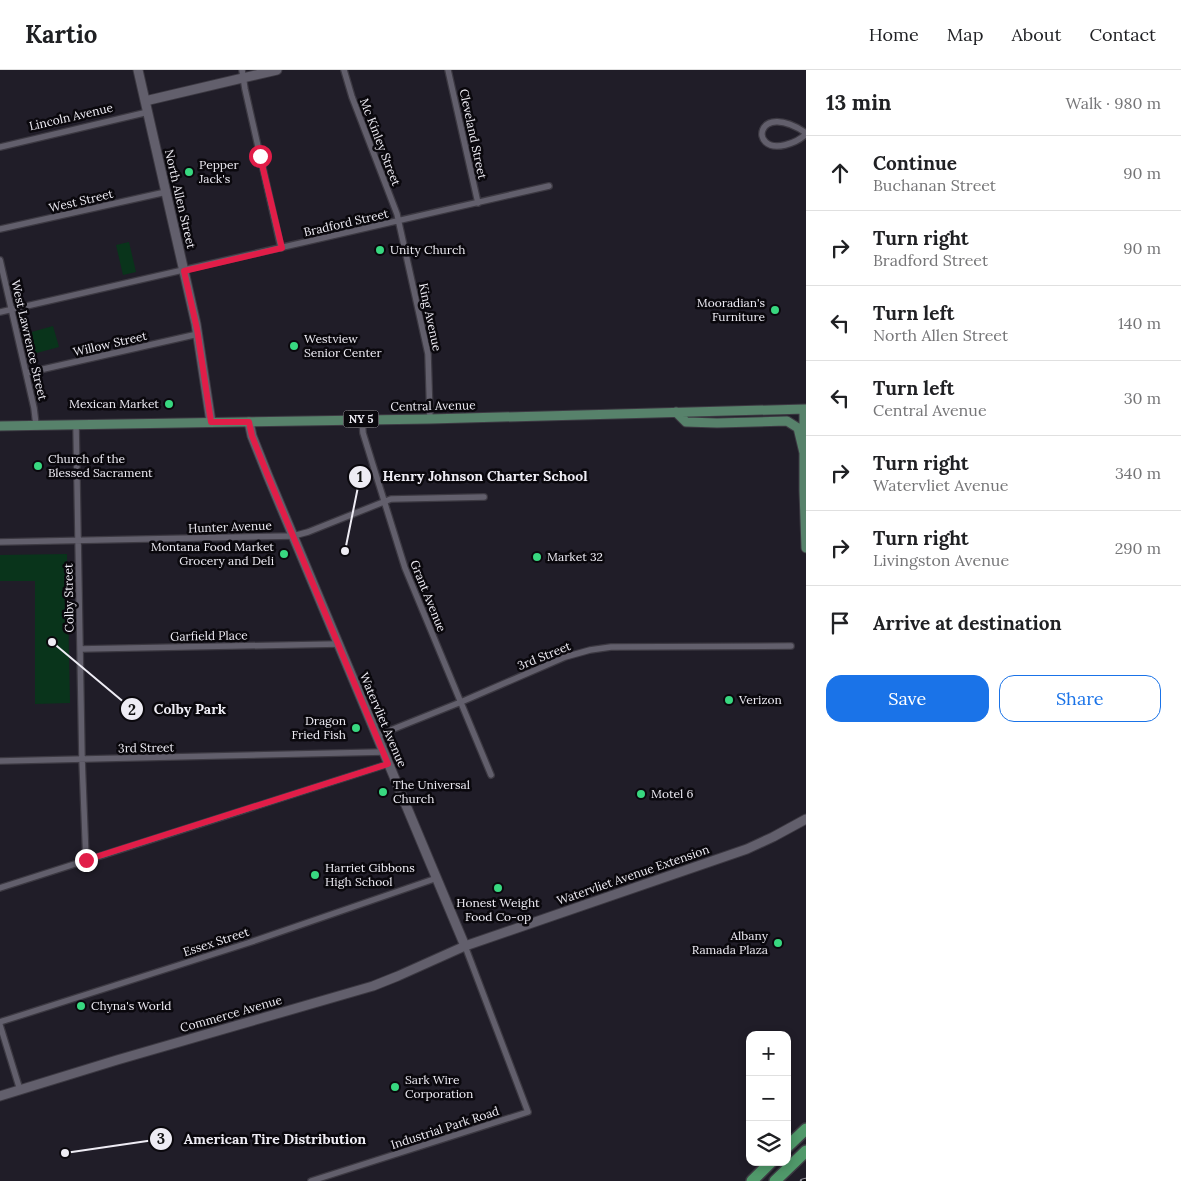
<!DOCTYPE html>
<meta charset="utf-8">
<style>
:root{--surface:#fff;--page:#f6f6f6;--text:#202124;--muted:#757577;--line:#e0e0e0;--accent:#1a73e8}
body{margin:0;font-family:Lora,serif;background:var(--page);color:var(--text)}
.controls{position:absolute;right:15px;bottom:15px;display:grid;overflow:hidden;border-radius:10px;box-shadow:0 2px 8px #0003}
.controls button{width:45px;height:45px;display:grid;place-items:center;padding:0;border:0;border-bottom:1px solid var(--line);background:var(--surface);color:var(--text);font:25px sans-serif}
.stop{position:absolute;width:15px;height:15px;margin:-11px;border:4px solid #e11d48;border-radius:50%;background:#fff}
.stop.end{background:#e11d48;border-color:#fff;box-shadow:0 1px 5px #0008}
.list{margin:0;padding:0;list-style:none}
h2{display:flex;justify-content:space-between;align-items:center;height:65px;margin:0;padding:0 20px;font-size:21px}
h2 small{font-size:16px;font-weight:400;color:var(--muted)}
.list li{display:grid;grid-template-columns:32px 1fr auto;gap:15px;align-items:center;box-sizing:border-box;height:75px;padding:0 20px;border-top:1px solid var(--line)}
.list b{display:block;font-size:19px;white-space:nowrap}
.list p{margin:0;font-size:16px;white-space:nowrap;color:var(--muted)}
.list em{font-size:16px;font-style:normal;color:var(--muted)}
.actions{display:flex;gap:10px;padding:15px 20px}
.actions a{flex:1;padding:11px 0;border:1px solid var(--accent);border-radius:15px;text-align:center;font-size:18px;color:var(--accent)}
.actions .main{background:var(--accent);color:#fff}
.icon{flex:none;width:28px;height:28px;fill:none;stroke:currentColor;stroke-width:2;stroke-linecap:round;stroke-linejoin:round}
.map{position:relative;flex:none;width:806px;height:1111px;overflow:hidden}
header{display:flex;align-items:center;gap:30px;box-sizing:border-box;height:70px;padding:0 25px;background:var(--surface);border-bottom:1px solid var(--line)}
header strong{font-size:24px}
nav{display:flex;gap:28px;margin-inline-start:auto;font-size:18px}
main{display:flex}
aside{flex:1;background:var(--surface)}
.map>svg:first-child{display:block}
.green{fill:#09341b}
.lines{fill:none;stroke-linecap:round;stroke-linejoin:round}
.street-casing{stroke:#3c3942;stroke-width:8}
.secondary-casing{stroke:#3c3942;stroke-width:11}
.primary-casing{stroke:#3c3942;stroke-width:11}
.highway-casing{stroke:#3c3942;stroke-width:14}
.street{stroke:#625f6c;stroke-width:5.5}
.secondary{stroke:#625f6c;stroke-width:9}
.primary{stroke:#57826b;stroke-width:9}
.highway{stroke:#50996a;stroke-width:11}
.rail-casing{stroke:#95929c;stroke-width:4.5}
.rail{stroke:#0a080d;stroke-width:2.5;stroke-dasharray:8;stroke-linecap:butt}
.route{stroke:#e11d48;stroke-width:6}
.poi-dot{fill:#38d880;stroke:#0a080d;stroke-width:2}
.labels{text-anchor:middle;stroke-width:5;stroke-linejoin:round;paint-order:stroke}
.shield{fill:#0a080d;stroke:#aaa8af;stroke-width:1}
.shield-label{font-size:11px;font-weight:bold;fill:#eeecf4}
.street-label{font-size:12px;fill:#eeecf4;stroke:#0a080d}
.poi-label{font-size:12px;fill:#eeecf4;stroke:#0a080d;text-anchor:start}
.leader{fill:none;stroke:#eeecf4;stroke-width:2}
.callout-dot{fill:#eeecf4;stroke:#0a080d;stroke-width:2}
.mark-label{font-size:15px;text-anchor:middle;font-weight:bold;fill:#111}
.callout-label{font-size:14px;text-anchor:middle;font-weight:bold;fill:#eeecf4;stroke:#0a080d;stroke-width:5;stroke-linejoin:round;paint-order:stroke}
</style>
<header>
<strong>Kartio</strong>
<nav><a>Home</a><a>Map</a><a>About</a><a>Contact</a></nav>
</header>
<main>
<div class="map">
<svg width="806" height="1111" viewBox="0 0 806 1111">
<rect width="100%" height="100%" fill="#201d28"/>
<path class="green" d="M129 172 136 202 123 205 116 175Z
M53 256 59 277 33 284 28 263Z
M67 484 70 633 35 634V511H0V485Z"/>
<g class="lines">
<defs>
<path id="street" d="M242 0 245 19 281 178
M344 0 352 27 397 144 428 284 430 349
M448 0 478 133
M806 63C756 29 748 84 785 75 793 73 800 70 806 64
M0 77 148 42
M0 159 166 122
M0 190 34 338 36 355
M0 242 549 116
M26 303 198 264
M362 349 363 363 405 498 491 705
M76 355 82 689 86 790
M0 472 293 466 308 462 391 429 484 427
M80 579 338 574
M376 666 461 632 565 587 590 580 611 577 791 576
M0 691 383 682
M0 818 388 694
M0 952 248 873 437 808
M0 955 20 1020
M311 1111 528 1042 465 876"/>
<path id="secondary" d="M138 0 196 254 211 352
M145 31 277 0
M249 352 252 366 268 406 465 876
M0 1026 117 990 373 916 398 906 465 876 747 779 773 767 806 749"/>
<path id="primary" d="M804 340V421L806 478
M676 342 686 352 717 353 787 351 798 358 804 383
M0 356 430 349 806 339"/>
<path id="highway" d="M787 1077 806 1059
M752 1111 771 1092
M775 1111 806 1081"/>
</defs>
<use href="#street" class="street-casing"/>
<use href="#secondary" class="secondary-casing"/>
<use href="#primary" class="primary-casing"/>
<use href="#highway" class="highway-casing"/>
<use href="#street" class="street"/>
<use href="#secondary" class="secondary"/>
<use href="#primary" class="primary"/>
<use href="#highway" class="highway"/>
<defs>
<path id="rail" d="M802 1111 806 1110"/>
</defs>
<use href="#rail" class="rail-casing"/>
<use href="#rail" class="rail"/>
</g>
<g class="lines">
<path class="route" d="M86 790 388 694 268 406 252 366 249 352H211L197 259 184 201 282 178 260 86"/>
</g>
<g class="poi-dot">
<circle cx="189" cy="102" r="5"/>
<circle cx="380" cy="180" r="5"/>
<circle cx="775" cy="240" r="5"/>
<circle cx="294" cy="276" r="5"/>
<circle cx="169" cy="334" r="5"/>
<circle cx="38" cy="396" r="5"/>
<circle cx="284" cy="484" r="5"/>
<circle cx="537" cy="487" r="5"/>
<circle cx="729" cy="630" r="5"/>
<circle cx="356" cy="658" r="5"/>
<circle cx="383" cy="722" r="5"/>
<circle cx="641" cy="724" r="5"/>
<circle cx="315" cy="805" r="5"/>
<circle cx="498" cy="818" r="5"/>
<circle cx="778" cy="873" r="5"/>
<circle cx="81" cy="936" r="5"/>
<circle cx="395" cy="1017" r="5"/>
</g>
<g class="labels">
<rect class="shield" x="343.5" y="340.5" width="35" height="17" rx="4"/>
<g class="shield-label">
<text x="361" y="353">NY 5</text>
</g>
<g class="street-label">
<text transform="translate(71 47) rotate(-13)" y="4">Lincoln Avenue</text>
<text transform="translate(473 64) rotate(78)" y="4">Cleveland Street</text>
<text transform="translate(380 72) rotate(69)" y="4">Mc Kinley Street</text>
<text transform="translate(180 129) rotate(77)" y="4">North Allen Street</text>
<text transform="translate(81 131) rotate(-13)" y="4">West Street</text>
<text transform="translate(346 153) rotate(-13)" y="4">Bradford Street</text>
<text transform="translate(430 247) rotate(78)" y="4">King Avenue</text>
<text transform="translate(29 270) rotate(77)" y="4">West Lawrence Street</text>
<text transform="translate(110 274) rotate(-13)" y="4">Willow Street</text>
<text transform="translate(433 336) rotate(-1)" y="4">Central Avenue</text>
<text transform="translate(230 457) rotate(-2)" y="4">Hunter Avenue</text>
<text transform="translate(428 526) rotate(68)" y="4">Grant Avenue</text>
<text transform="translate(69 528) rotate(-91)" y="4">Colby Street</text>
<text transform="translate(209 566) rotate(-1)" y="4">Garfield Place</text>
<text transform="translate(544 586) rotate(-22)" y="4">3rd Street</text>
<text transform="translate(383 650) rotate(67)" y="4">Watervliet Avenue</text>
<text transform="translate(146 678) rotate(-1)" y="4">3rd Street</text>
<text transform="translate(633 805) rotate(-19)" y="4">Watervliet Avenue Extension</text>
<text transform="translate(216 872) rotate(-18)" y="4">Essex Street</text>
<text transform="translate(231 944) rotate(-16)" y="4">Commerce Avenue</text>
<text transform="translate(445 1058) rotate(-18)" y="4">Industrial Park Road</text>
</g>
<g class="poi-label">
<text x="199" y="99">Pepper<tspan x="199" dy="14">Jack's</tspan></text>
<text x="390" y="184">Unity Church</text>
<text x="765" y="237" text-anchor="end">Mooradian's<tspan x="765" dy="14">Furniture</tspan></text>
<text x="304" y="273">Westview<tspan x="304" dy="14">Senior Center</tspan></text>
<text x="159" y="338" text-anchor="end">Mexican Market</text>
<text x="48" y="393">Church of the<tspan x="48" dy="14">Blessed Sacrament</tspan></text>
<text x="274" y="481" text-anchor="end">Montana Food Market<tspan x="274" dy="14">Grocery and Deli</tspan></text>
<text x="547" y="491">Market 32</text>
<text x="739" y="634">Verizon</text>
<text x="346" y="655" text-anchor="end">Dragon<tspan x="346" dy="14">Fried Fish</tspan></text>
<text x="393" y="719">The Universal<tspan x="393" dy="14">Church</tspan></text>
<text x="651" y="728">Motel 6</text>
<text x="325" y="802">Harriet Gibbons<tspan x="325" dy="14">High School</tspan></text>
<text x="498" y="837" text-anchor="middle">Honest Weight<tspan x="498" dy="14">Food Co-op</tspan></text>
<text x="768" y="870" text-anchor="end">Albany<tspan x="768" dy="14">Ramada Plaza</tspan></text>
<text x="91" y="940">Chyna's World</text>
<text x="405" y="1014">Sark Wire<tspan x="405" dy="14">Corporation</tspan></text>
</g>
</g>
<path class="leader" d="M345 481L360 407M52 572L132 639M65 1083L161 1069"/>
<g class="callout-dot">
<circle cx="345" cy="481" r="5"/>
<circle cx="52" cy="572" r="5"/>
<circle cx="65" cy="1083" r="5"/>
<circle cx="360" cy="407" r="12"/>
<circle cx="132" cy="639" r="12"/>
<circle cx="161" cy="1069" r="12"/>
</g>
<g class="mark-label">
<text x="360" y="412">1</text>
<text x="132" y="645">2</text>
<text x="161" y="1074">3</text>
</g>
<g class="callout-label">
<text x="485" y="411">Henry Johnson Charter School</text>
<text x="190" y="644">Colby Park</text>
<text x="275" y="1074">American Tire Distribution</text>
</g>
</svg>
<div class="controls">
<button>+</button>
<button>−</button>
<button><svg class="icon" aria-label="layers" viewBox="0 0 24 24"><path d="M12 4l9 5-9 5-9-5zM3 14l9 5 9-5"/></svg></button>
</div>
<div class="stop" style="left:260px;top:86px"></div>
<div class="stop end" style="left:86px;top:790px"></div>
</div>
<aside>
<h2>13 min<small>Walk · 980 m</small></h2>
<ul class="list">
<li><svg class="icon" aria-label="ahead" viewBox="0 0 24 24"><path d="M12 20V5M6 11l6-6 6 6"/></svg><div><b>Continue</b><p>Buchanan Street</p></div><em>90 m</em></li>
<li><svg class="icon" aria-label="right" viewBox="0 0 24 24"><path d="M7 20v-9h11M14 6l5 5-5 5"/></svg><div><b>Turn right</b><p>Bradford Street</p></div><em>90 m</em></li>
<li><svg class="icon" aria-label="left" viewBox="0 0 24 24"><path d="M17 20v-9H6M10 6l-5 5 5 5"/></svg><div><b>Turn left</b><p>North Allen Street</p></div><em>140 m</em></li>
<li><svg class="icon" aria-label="left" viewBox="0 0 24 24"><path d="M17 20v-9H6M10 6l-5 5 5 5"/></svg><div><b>Turn left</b><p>Central Avenue</p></div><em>30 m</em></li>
<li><svg class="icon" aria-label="right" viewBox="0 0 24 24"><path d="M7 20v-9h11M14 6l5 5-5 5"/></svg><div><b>Turn right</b><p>Watervliet Avenue</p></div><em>340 m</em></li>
<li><svg class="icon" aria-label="right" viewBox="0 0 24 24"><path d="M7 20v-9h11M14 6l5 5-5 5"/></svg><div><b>Turn right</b><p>Livingston Avenue</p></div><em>290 m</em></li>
<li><svg class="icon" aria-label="arrive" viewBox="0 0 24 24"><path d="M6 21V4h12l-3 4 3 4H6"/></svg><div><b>Arrive at destination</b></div></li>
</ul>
<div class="actions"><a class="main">Save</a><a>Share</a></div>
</aside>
</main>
